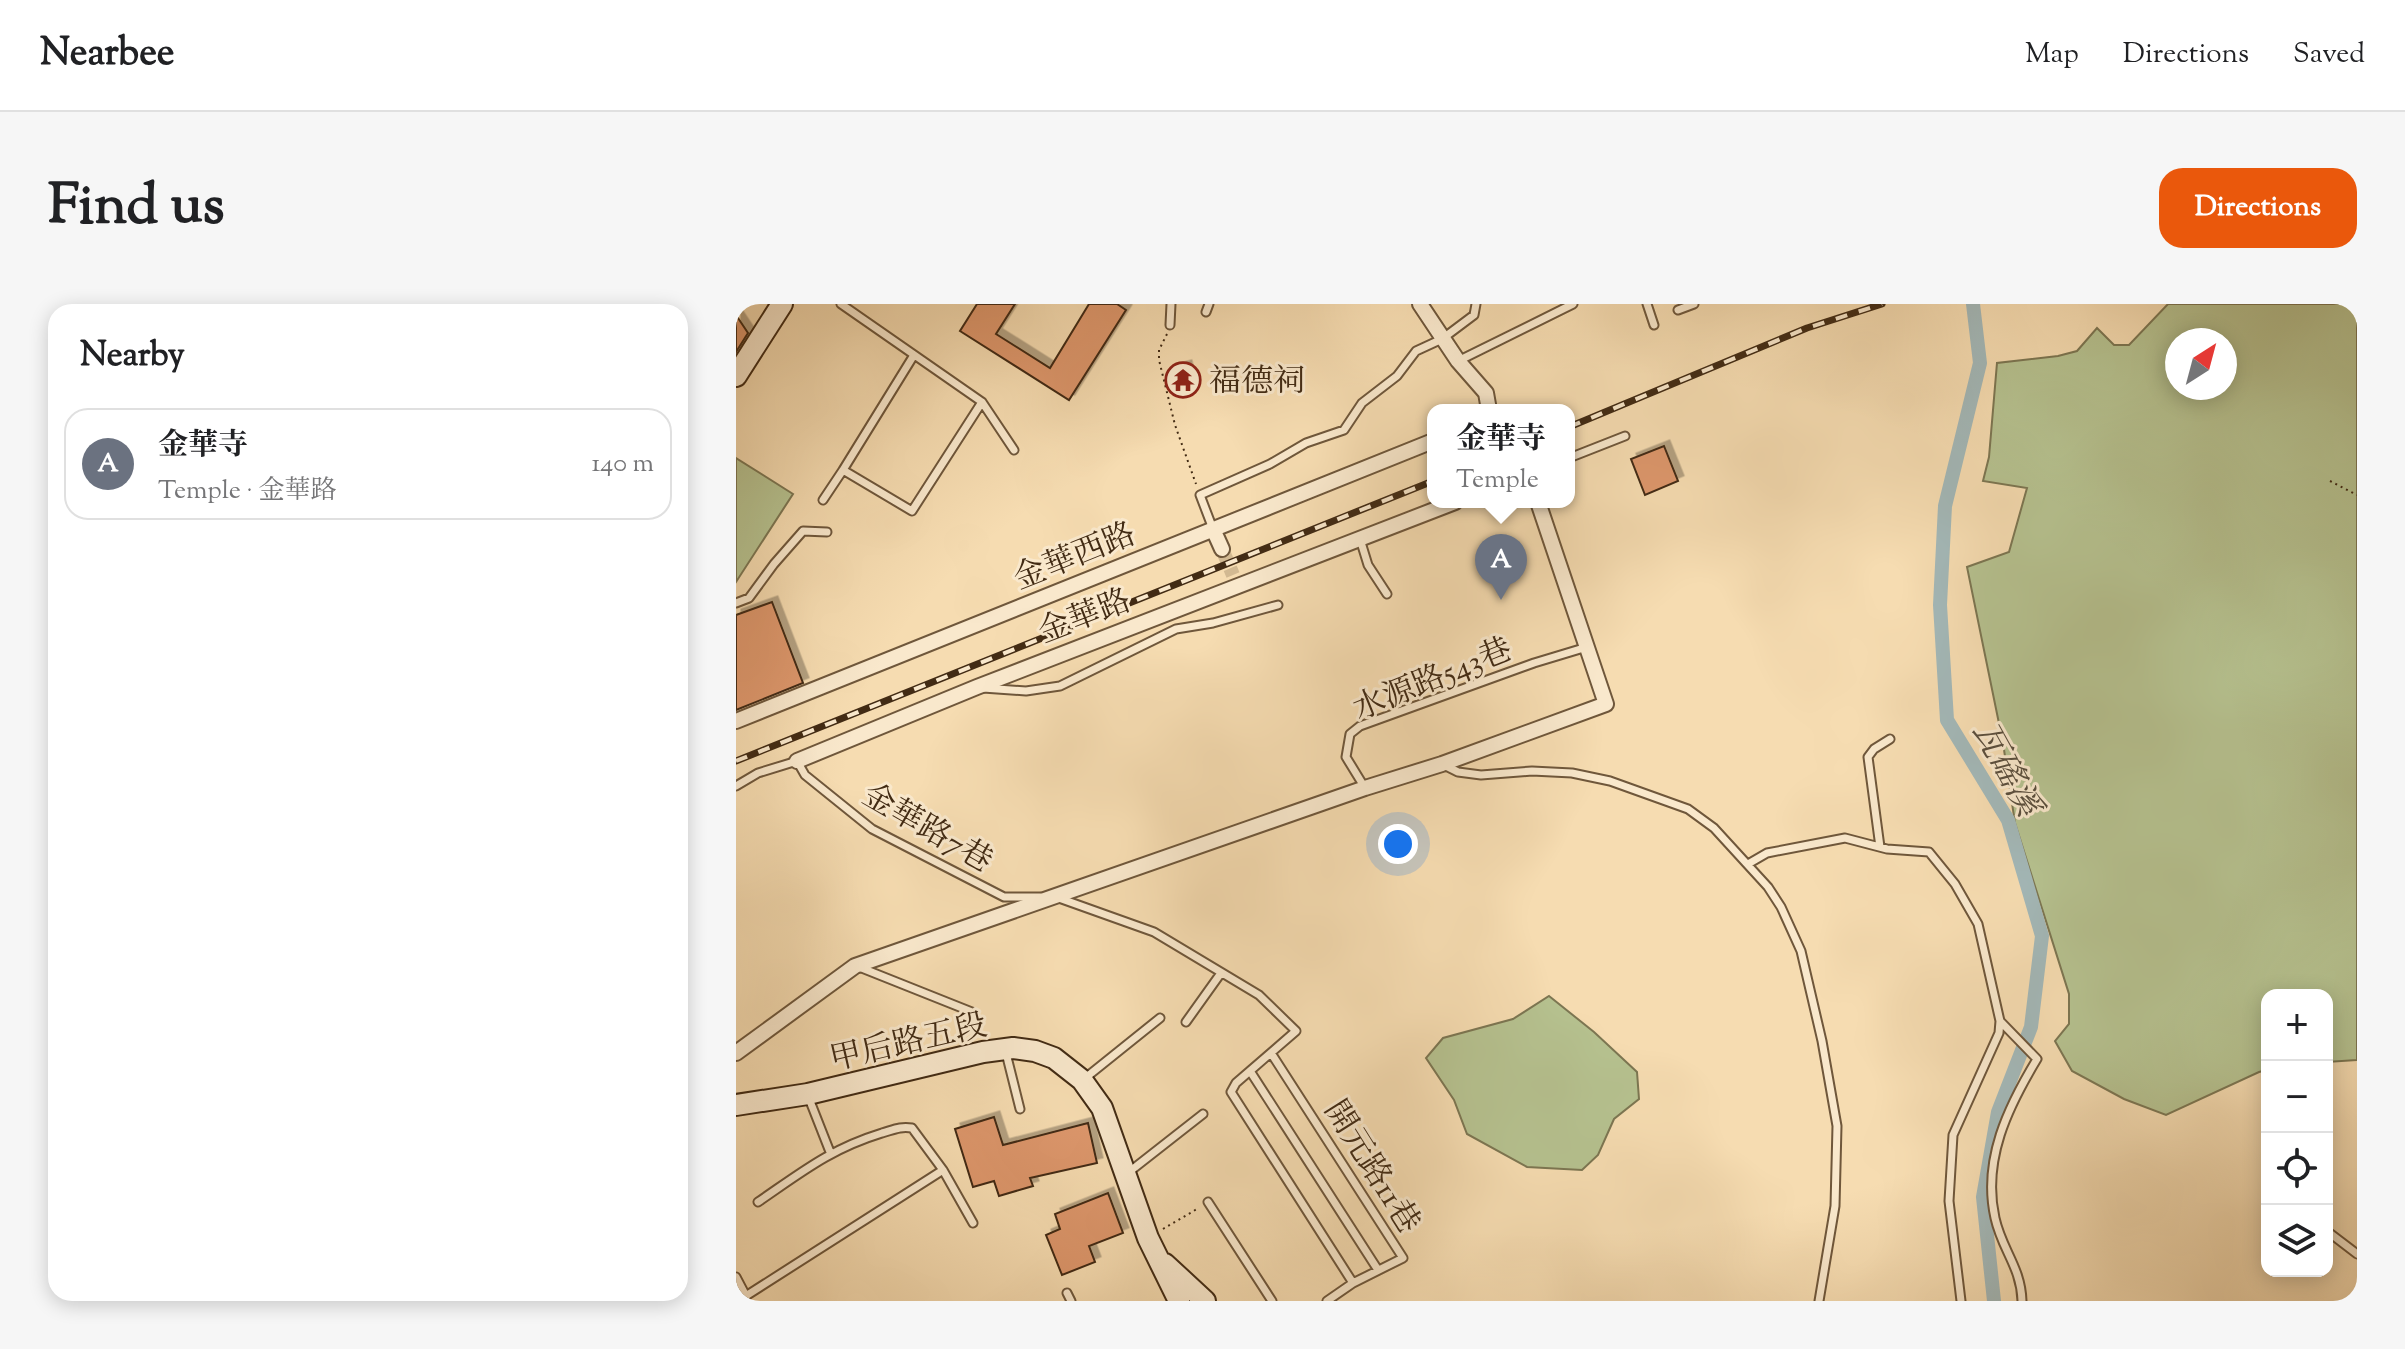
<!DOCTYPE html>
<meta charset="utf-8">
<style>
:root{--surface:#fff;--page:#f6f6f6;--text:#202124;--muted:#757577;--line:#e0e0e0;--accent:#ea580c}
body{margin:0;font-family:"Sorts Mill Goudy","Noto Serif TC",serif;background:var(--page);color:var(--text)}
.controls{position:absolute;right:24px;bottom:24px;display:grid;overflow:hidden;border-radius:16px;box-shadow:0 4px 20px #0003}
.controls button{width:72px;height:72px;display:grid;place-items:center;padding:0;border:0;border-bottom:2px solid var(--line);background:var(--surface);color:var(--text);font:40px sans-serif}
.compass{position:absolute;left:1429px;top:24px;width:72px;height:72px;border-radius:50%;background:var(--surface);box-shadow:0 4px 20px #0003;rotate:36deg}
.you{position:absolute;left:662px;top:540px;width:28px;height:28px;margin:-20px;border:6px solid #fff;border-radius:50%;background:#1a73e8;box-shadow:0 0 0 12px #1a73e833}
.badge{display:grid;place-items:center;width:52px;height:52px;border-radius:50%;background:var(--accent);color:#fff;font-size:26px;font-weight:700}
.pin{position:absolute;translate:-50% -66px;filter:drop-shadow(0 2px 4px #0008)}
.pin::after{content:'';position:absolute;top:42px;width:28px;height:24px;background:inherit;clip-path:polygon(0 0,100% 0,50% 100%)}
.popup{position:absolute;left:691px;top:100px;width:148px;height:104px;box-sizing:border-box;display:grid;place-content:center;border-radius:16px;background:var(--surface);filter:drop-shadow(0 2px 6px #0005);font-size:26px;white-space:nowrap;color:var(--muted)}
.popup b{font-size:30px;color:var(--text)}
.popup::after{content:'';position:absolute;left:50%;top:100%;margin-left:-16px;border:16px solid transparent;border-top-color:var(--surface)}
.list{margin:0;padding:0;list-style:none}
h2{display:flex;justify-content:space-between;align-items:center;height:104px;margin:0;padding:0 32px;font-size:34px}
h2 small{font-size:26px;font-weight:400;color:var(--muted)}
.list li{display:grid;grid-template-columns:52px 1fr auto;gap:24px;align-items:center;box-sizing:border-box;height:112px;margin:0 16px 16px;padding:0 16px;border:2px solid var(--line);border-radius:24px}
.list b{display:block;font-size:30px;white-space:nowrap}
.list p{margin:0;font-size:26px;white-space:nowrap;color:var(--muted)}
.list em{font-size:26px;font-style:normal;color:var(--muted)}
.icon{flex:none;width:44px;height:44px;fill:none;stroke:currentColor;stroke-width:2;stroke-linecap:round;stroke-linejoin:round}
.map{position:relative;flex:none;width:1621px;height:997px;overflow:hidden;border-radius:24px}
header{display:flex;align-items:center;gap:48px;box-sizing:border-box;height:112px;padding:0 40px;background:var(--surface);border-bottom:2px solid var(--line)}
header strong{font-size:38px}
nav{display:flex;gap:44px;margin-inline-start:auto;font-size:28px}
.intro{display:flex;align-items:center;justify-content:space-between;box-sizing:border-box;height:192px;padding:0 48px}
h1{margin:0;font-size:56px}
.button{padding:20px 36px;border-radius:24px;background:var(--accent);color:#fff;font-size:28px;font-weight:700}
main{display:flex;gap:48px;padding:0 48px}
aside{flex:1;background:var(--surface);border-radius:24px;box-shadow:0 4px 20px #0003}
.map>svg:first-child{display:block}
.green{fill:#b6c290;stroke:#7c7652;stroke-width:2;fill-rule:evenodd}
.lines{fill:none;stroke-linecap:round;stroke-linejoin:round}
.canal{stroke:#a3b8b8;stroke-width:14}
.building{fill:#dd976c;stroke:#422b14;stroke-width:2;filter:url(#shadow)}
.street-tunnel{stroke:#d2b992;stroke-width:14;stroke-dasharray:14 7;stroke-linecap:butt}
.lane-casing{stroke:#6f573b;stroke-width:11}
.street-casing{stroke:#6f573b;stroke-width:18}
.secondary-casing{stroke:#422b14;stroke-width:24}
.path{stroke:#422b14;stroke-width:2;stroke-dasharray:2 4;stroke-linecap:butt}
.lane{stroke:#f9e8cc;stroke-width:7}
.street{stroke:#f9e8cc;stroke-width:14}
.secondary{stroke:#f9e8cc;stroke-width:20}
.rail-casing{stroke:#422b14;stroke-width:7}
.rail{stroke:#f9e8cc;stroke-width:4;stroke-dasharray:12;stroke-linecap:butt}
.labels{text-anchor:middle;stroke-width:6;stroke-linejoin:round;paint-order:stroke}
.poi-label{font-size:32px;fill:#422b14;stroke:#f9e8cc;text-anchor:start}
.street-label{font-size:32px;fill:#422b14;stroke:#f9e8cc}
.water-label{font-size:34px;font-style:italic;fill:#5a4e3d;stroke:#f9e8cc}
</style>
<header>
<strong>Nearbee</strong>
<nav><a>Map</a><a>Directions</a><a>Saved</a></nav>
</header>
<div class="intro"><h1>Find us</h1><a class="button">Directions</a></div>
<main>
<aside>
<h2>Nearby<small></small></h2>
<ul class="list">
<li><span class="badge" style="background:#6b7280">A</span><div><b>金華寺</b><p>Temple · 金華路</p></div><em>140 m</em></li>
</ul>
</aside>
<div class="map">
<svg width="1621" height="997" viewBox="0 0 1621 997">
<defs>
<filter id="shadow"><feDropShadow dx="5.5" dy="-5.5" stdDeviation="0" flood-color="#0004"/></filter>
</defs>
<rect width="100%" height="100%" fill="#f6dcb1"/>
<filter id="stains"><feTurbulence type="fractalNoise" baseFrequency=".0025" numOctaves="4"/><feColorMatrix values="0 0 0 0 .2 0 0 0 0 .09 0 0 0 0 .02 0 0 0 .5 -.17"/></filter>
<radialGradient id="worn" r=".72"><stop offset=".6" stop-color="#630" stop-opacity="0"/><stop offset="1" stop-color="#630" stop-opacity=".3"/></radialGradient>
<path class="green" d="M1432 0H1621V756L1591 758V691H1531V766L1523 768 1430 811 1388 795 1336 767 1319 737 1333 720V690L1279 519 1267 439 1231 263 1273 248 1291 184 1247 177 1253 153 1261 59 1322 52 1341 47 1361 24 1378 41H1393ZM1489 36V84H1441V36Z
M0 154 57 190 0 278Z
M813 692 858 728 901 768 903 795 878 815 862 851 846 866 791 863 731 830 718 796 690 754 707 734 777 715Z"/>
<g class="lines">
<path class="canal" d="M1237 0 1244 59 1209 202 1204 301 1211 416 1272 516 1306 632 1295 723 1262 808 1247 893 1258 997"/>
</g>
<path class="building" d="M241 0H279L260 30 314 64 353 0H381L390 6 333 96 224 27Z
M0 11 12 29 0 48Z
M450 62 455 87 443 89 439 65Z
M928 142 942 177 909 191 895 155Z
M36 298 67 379 0 406V311Z
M258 813 267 841 352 819 361 859 294 874 297 882 263 892 258 877 237 883 219 825Z
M372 889 387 929 353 942 359 958 326 971 310 931 324 925 319 910Z"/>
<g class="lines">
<path class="street-tunnel" d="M486 245 497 271"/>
<defs>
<path id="lane" d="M105 0 246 98 278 146
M911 0 918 21
M942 6 958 0
M470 8 473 0
M434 21 435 0
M178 51 107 166 176 207 246 98
M722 57 837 0
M833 154 889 132
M87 196 107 166
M477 225 464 191 534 160 570 139 608 126 626 99 661 72 680 47 706 35 738 11 740 0
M624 235 632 261 651 290
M0 299 13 294 38 260 67 227 91 228
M247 384 290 387 324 382 440 325 477 319 542 301
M710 462 722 468 745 471 796 467 836 469 874 477 952 505 978 524 1032 583 1045 603 1065 647 1086 737 1101 822 1099 902 1083 997
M0 482 22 469 61 457 69 471 136 525 268 593H304
M629 484 610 453 614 430 624 422 798 359 851 343
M1144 543 1132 453 1138 445 1154 435
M1012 560 1031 549 1109 534 1151 545 1193 548 1219 580 1242 620 1264 717 1263 729 1217 831 1213 897 1225 997
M320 593 418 628 523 691 560 727 500 779 495 788 617 979 591 997
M123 663 236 708
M450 718 485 669
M1265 718 1301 755C1272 803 1246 856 1259 914 1266 946 1285 963 1286 997
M270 749 284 805
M535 749 667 954 617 979
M514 767 642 966
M348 775 424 714
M72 792 94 848
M207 866 237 919
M393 868 467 810
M472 898 536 997
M1591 927 1621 950
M0 973 10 992
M331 989 335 997
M2 997 207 866 176 824C164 822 157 826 146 829 94 845 66 868 22 898"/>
<path id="street" d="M684 0 722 57 750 89 753 106
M477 225 486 245
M0 417 697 137
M61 457 241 383 719 198
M0 749 119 662 629 484 706 460 870 400 802 198"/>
<path id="secondary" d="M0 72 46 0
M0 801 72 790 247 748 277 744 299 747 318 754 346 776 366 804 412 934 443 997
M429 960 469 997"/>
</defs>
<use href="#lane" class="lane-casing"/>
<use href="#street" class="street-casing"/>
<use href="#secondary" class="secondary-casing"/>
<path class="path" d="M431 30 423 46V56L439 121 460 180
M1594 177 1621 191
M427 925 461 905"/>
<use href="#lane" class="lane"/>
<use href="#street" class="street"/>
<use href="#secondary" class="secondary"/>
<defs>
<path id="rail" d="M833 123 1071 24 1146 0
M0 457 697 177"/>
</defs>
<use href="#rail" class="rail-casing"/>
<use href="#rail" class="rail"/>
</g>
<defs>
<symbol id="temple-ring" viewBox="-11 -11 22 22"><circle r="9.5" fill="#f9e8cc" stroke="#8f2418" stroke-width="1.5"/><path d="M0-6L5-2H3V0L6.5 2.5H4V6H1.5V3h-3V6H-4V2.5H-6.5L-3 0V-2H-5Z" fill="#8f2418"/></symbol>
</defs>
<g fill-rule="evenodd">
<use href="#temple-ring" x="427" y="56" width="40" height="40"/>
</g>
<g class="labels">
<g class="poi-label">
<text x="473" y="87">福德祠</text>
</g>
<g class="street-label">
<text transform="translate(338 251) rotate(-22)" y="11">金華西路</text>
<text transform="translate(348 311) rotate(-21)" y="11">金華路</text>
<text transform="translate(696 374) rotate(-22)" y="11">水源路543巷</text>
<text transform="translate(192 523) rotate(30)" y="11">金華路7巷</text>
<text transform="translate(172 737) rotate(-13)" y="11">甲后路五段</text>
<text transform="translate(637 862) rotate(58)" y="11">開元路11巷</text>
</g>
<g class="water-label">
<text transform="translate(1272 464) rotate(61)" y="12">瓦磘溪</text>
</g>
</g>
<rect width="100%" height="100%" filter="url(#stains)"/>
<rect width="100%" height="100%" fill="url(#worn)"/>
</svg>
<div class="controls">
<button>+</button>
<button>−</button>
<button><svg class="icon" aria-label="locate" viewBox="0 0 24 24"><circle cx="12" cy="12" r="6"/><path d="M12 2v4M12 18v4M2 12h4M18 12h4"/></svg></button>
<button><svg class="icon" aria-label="layers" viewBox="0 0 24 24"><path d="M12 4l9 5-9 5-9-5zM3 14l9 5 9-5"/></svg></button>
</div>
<svg class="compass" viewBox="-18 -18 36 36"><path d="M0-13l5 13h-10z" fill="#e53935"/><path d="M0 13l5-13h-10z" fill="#757577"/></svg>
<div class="you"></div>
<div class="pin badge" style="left:765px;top:296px;background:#6b7280">A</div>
<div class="popup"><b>金華寺</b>Temple</div>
</div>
</main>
